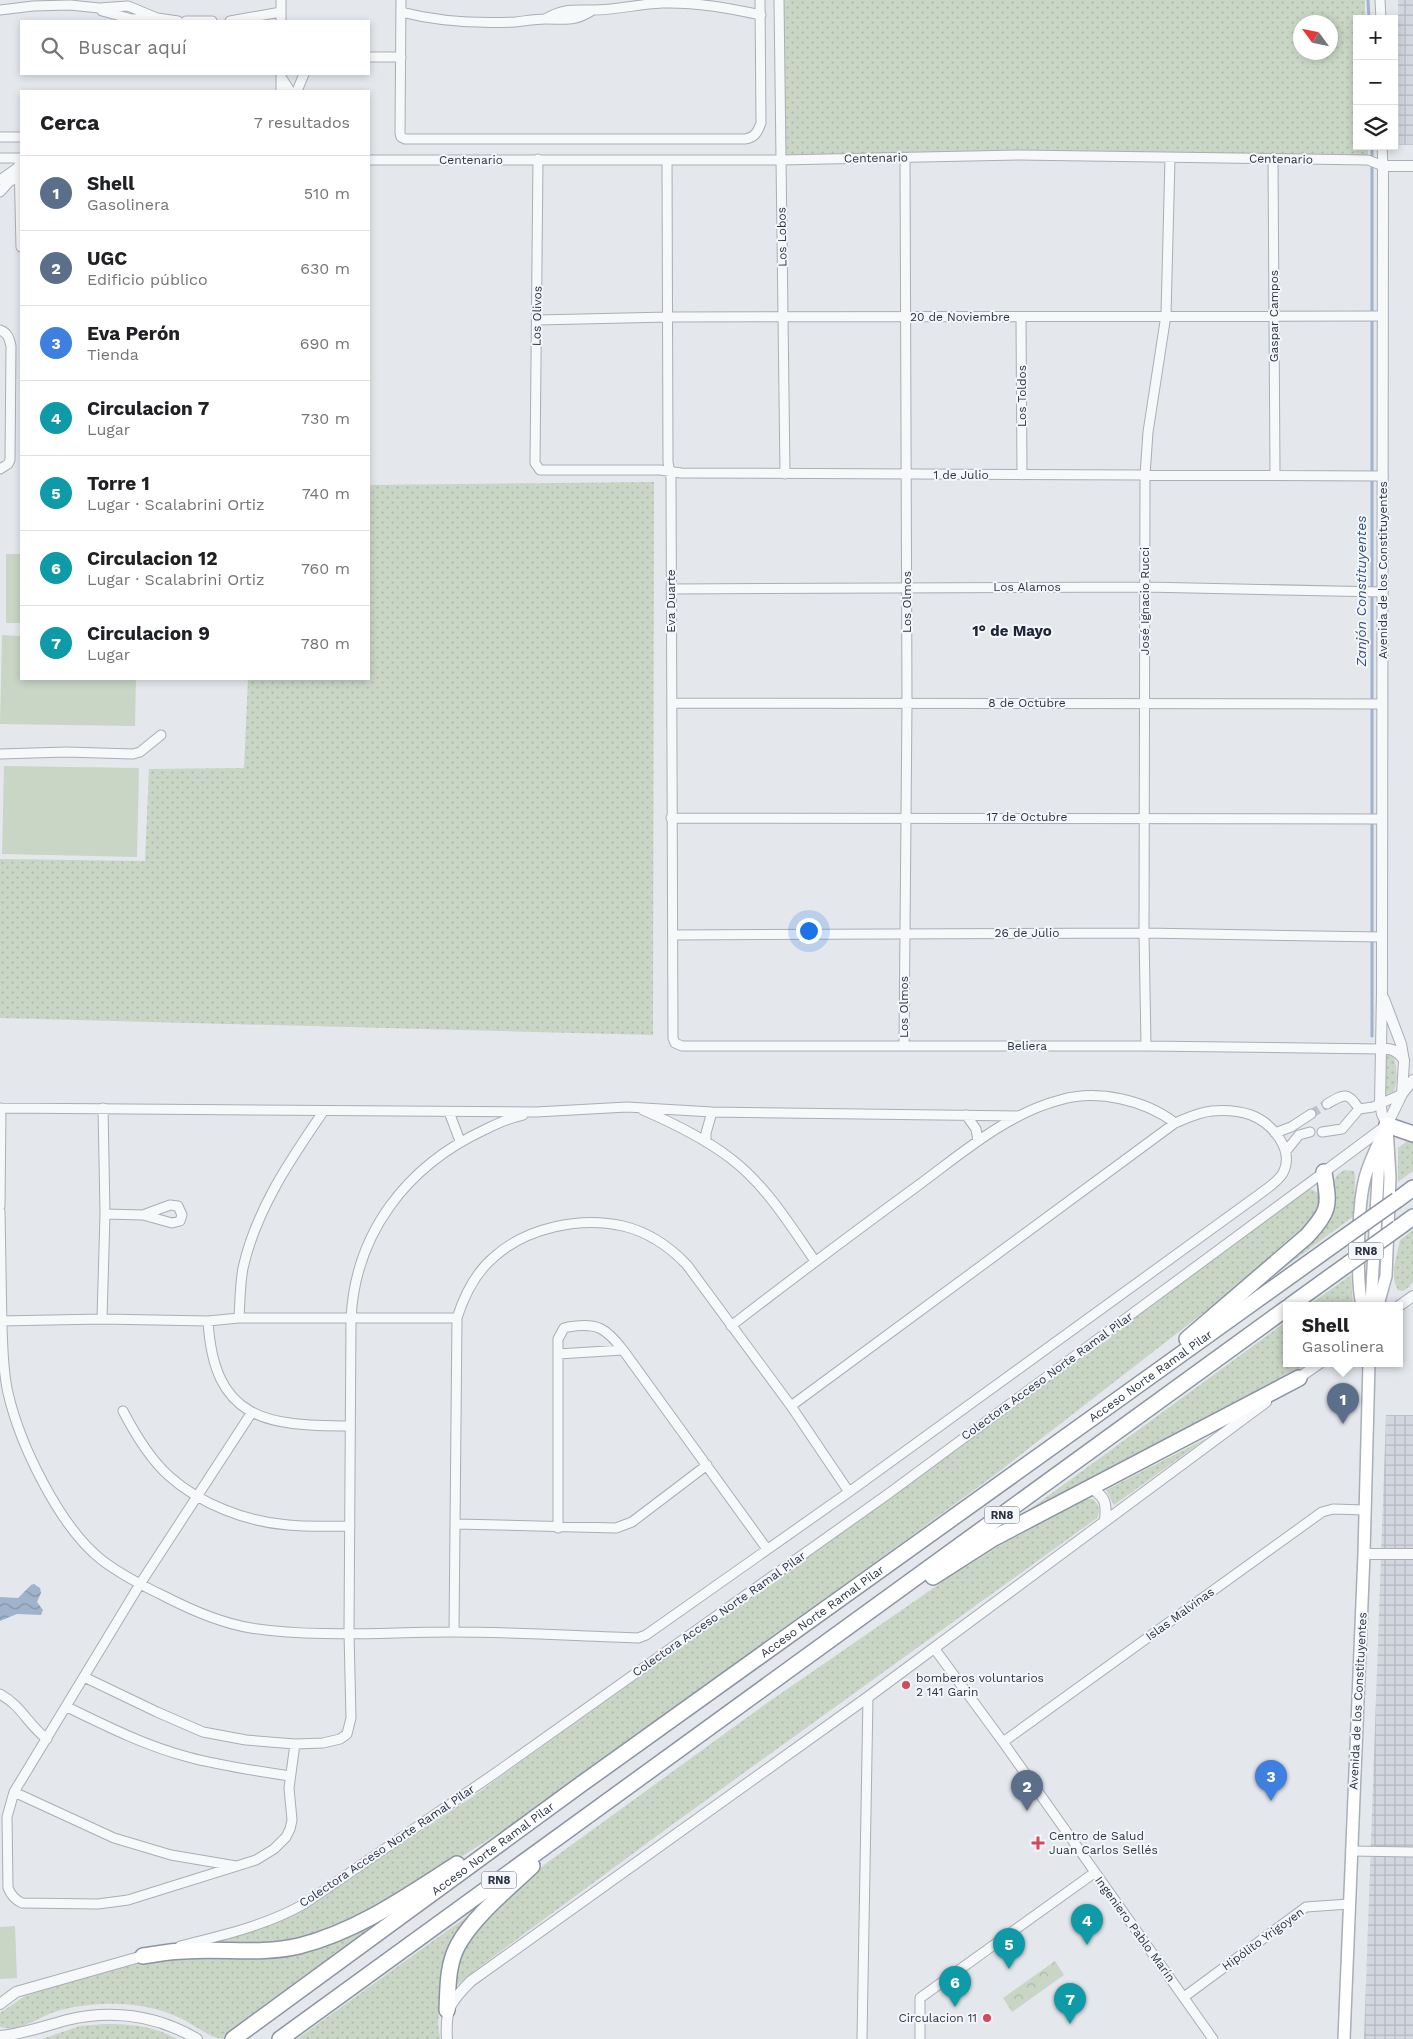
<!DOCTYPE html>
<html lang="es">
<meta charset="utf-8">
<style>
:root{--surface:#fff;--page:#f6f6f6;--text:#202124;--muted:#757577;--line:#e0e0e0;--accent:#7c3aed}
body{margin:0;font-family:"Work Sans",sans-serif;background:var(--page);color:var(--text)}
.controls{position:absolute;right:15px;top:15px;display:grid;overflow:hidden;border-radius:0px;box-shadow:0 2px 8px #0003}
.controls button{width:45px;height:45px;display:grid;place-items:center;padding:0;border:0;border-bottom:1px solid var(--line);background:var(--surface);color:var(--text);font:25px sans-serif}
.compass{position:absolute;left:1293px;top:15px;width:45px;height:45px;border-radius:50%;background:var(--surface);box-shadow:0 2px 8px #0003;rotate:303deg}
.you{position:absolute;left:808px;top:930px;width:18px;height:18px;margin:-12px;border:4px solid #fff;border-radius:50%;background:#1a73e8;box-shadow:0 0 0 8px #1a73e833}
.badge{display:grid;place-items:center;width:32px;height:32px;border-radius:50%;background:var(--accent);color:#fff;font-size:16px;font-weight:700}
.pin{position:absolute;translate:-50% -41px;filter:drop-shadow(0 1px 2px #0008)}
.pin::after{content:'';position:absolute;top:26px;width:18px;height:15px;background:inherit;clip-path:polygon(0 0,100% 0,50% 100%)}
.popup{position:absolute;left:1283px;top:1302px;width:120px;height:65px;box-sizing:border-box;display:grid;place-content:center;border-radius:0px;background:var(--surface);filter:drop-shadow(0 1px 4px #0005);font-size:16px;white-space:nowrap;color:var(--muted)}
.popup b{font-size:19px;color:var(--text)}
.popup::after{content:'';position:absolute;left:50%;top:100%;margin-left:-10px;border:10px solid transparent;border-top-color:var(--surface)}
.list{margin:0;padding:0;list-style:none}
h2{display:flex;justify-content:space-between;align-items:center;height:65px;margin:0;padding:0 20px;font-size:21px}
h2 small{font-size:16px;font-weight:400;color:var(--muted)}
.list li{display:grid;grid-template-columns:32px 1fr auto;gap:15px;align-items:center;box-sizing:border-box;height:75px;padding:0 20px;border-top:1px solid var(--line)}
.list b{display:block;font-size:19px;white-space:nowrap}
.list p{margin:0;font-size:16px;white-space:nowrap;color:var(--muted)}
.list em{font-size:16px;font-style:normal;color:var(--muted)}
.icon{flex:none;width:28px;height:28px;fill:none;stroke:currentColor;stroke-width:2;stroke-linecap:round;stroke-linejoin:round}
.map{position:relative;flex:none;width:1413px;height:2039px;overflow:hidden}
.search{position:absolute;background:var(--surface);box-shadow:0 2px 8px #0003;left:20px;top:20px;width:350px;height:55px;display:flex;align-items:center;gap:12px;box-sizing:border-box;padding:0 18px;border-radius:0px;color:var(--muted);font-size:19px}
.panel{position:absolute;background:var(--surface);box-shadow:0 2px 8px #0003;left:20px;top:90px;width:350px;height:590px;border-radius:0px}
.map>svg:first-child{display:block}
.industrial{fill:url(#industrial-grid)}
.grass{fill:url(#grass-dots);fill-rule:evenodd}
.park{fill:url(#park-crowns)}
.pitch{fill:#c9d6c5}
.water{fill:url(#water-waves)}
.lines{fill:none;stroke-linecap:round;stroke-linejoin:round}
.stream{stroke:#9fb4cc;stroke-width:3}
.minor-tunnel{stroke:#bfc3cb;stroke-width:9;stroke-dasharray:9 4.5;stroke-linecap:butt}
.minor-casing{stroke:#a9aeb7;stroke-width:11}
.tertiary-casing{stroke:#a9aeb7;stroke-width:12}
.secondary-casing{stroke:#a9aeb7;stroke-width:14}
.motorway-casing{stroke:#8b94a3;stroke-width:18}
.minor{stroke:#f7f8fa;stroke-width:9}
.tertiary{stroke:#f7f8fa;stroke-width:10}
.secondary{stroke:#fff;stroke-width:11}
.motorway{stroke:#fff;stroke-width:15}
.motorway-bridge-casing{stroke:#8b94a3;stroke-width:18;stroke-linecap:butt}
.motorway-bridge{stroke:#fff;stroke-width:15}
.poi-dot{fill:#d1495b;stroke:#f4f6f9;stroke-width:2}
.labels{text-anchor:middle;stroke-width:4;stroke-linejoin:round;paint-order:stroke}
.shield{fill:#f4f6f9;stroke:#676e7b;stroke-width:1}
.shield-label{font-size:11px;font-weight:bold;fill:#2b3445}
.street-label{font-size:12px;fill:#2b3445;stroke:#f4f6f9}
.poi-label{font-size:12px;fill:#2b3445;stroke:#f4f6f9;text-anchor:start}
.water-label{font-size:14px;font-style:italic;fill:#34527a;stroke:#f4f6f9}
.quarter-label{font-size:15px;font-weight:bold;fill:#1d2536;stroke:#f4f6f9}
</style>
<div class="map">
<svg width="1413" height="2039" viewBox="0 0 1413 2039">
<defs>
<pattern id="industrial-grid" width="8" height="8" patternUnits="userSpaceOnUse" patternTransform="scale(1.25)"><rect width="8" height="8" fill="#d2d6de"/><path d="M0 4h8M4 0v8" fill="none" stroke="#b4b8c0"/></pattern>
<pattern id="grass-dots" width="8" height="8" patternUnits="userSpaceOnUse" patternTransform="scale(1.25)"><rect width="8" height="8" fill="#c9d6c5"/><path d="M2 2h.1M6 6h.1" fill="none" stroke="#adb8ab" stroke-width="1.8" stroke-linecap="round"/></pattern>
<pattern id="park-crowns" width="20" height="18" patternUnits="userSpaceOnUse" patternTransform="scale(1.25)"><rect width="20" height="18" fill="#c9d6c5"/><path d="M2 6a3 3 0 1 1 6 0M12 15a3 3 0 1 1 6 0" fill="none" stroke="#adb8ab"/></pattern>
<pattern id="water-waves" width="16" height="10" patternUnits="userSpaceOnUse" patternTransform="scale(1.25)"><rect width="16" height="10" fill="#9fb4cc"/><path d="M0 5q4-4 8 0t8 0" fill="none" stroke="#8293a7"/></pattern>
</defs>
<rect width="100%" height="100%" fill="#e4e7ec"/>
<path class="industrial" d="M1398 0H1413V145H1399Z
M1386 1415H1413V2039H1364Z"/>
<path class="grass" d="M780 0H1365V19H1357V146H1368V160H780ZM1300 22H1330V52H1300Z
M654 482 653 1035 0 1018V859L145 861 149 769 244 768 248 679H369V485Z
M1389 1053 1394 1057C1397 1068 1398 1080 1394 1091L1385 1095 1386 1056Z
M1407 1141 1413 1143V1171L1398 1182V1148Z
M1344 1170 1354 1171 1355 1175 1354 1216 1221 1314 1317 1231 1332 1184 1337 1175Z
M1311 1189 1322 1195C1325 1219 1299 1236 1283 1251L992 1477 542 1805 430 1877 325 1933 290 1942 199 1946 319 1899 475 1795 909 1484 1301 1192Z
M1413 1230V1281L1409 1287 1403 1291 1398 1290C1389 1276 1397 1256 1400 1240Z
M1351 1275 1353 1305H1309Z
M1287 1321V1363H1309L1271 1387 1030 1512 1033 1507Z
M1207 1438 1114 1505 1106 1490Z
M1086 1499H1093C1100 1506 1100 1510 1097 1518L673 1824 478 1968 451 1990 458 1953 498 1905 544 1865 760 1708 948 1578 1006 1542Z
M487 1902 442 1984 438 2023 440 2039H297Z
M384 1914 388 1916 226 2039C209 2039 194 2024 178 2017 160 2009 138 2004 118 2004 97 2003 74 2006 54 2012 35 2019 21 2032 0 2027V2013L25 1996 100 1970 145 1960 266 1954Z
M105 2024C131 2024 154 2026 177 2039H42L80 2026Z"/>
<path class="park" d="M1055 1961 1064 1975 1012 2012 1003 1998Z"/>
<path class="pitch" d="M6 554H21V623H6Z
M2 635 21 636V679H136L135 726 0 724Z
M4 766 139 768 137 857 2 854Z
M15 1926 17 1978 0 1979V1927Z"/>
<path class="water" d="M34 1584 40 1588 41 1593 37 1602 43 1610 41 1615 17 1614 0 1621V1597L18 1598 31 1585Z"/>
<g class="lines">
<path class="stream" d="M1368 0 1369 19
M1372 1036V146"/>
<path class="minor-tunnel" d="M1311 1114 1327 1104"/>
<defs>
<path id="minor" d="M281 0V21
M401 0 400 133 401 137 405 139H745C755 138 758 131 761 123L760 0
M779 0 785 474
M1380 0 1381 19
M0 10 33 6 70 5 99 8 128 6 157 18
M102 11 132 19 157 18 178 21
M401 12C440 22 475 24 515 22 525 21 535 19 546 19 567 19 574 22 593 10
M545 19C564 8 573 10 593 10 616 10 639 4 662 3 696 2 728 8 761 15
M186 21H212
M230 21 281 12
M369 57H401
M281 74V91
M281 77 290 91
M297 91 304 74
M0 137H21
M0 158H21
M19 158 21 247
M1273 158 1275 474
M538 159 535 463 540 470H660L681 473 1383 476
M369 160H780L1019 155 1368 160 1383 166 1382 146
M667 160 668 462 671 478 673 1038 675 1043 682 1046H1146L1380 1049
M0 180 20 166
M0 192 9 182 20 176
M1021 317 1022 475
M537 320 669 317 1383 316
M0 330C8 333 9 338 11 346L10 460 8 464 0 469
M671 589 1145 587 1383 592
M672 703 1382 704
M0 754 66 752 133 754 140 752 161 735
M671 818 1382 819
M673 935 1144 933 1381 937
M904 1046 907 703 905 158
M1146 1046 1144 933 1145 475 1148 432 1166 315 1170 158
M1327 1104C1344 1094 1348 1091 1359 1109
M0 1108 536 1112 627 1107 712 1112 1018 1116
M643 1110C673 1123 704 1138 730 1158 766 1185 790 1225 815 1261
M449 1112 460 1141
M966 1115 976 1129 978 1141
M1322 1132 1342 1129 1359 1109 1373 1107 1402 1094
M1275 1133 1291 1127 1311 1114
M706 1142V1133L712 1112
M1286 1151 1299 1135 1310 1132
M0 1206 1 1108
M0 1211C1 1250 1 1289 2 1328 3 1349 3 1372 8 1393 20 1445 60 1528 103 1561 122 1575 143 1586 164 1596 191 1610 220 1623 251 1628 317 1638 385 1632 451 1632 513 1632 576 1636 638 1638L646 1635 849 1492 1257 1196C1266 1189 1277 1183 1283 1173 1295 1150 1272 1123 1251 1115 1239 1111 1224 1110 1212 1111 1199 1112 1187 1118 1175 1123L791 1406
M105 1214 143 1215 172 1223 180 1221 182 1215 178 1206 170 1205 143 1215
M239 1318C240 1301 240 1284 243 1268 256 1210 290 1160 323 1112
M102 1319 105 1214 103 1108
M0 1321 102 1319 208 1321 239 1318H457
M208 1321C214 1420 265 1426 350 1426
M731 1326C792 1279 853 1233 916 1187 961 1154 1006 1114 1060 1100 1098 1089 1145 1100 1175 1123
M558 1354 623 1350
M123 1411C135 1434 150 1459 169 1476 200 1504 247 1522 288 1525 309 1527 329 1526 350 1526
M252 1412 140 1584 14 1792 7 1817 8 1888C11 1895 15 1900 22 1903L98 1904 128 1900 256 1860 274 1849 286 1837 290 1829 292 1820 289 1788 295 1744
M456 1524 616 1528 632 1522 707 1465
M558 1528V1339L564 1328 568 1327C597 1322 606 1328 623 1350L767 1549
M454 1632 457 1318C464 1296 475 1273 494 1257 526 1228 580 1216 623 1226 648 1232 670 1247 687 1265L791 1406 849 1492
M934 1648 1003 1742 1213 2039
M84 1677 157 1712 203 1732 246 1740 295 1744 323 1743 340 1739 347 1734 351 1718 349 1633 351 1319C355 1233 407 1166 484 1130 496 1124 509 1118 523 1115
M0 1694C23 1707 27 1724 47 1739
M67 1707C106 1726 146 1746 188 1757 221 1766 256 1771 290 1776
M1003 1742 1322 1512 1333 1509 1365 1510
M14 1792 114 1838 171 1855 236 1866
M1351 1851 1413 1852
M180 1946C223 1935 265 1926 304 1904L494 1774 888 1494 1324 1172
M1184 1997 1306 1907 1349 1904
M862 2039 868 1697
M920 2039V1998L1094 1873"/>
<path id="tertiary" d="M1380 1049C1391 1048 1397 1050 1404 1060
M1402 1094 1413 1080
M1387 1125 1382 1114 1380 1103 1382 994 1383 166H1413
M1324 1172 1387 1125 1402 1094 1404 1061 1401 1044 1384 999
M1399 1306 1413 1296
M1294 1381 1320 1363
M1090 1487C1105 1497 1107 1502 1105 1520
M1364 1554H1413
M0 2004 16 1992 143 1956
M0 2036C23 2034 45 2026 67 2020 114 2009 156 2015 197 2039
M447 2039C445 2009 450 2002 471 1981L868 1697 1266 1402"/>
<path id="secondary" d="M1362 1305C1356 1281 1358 1207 1364 1182 1368 1162 1379 1144 1387 1125
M1371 1305 1379 1159 1382 1149
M1378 1305 1386 1276 1390 1178 1387 1127
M1344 2039 1364 1554 1369 1363"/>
<g id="motorway">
<path d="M1387 1125 1413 1134"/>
<path d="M1397 1200 1413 1188"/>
<path d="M1398 1228 1413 1217"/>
<path d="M1291 1305 1334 1274"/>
<path d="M1187 1339 1307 1236C1331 1209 1329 1206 1324 1172"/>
<path d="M933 1577 994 1538 1299 1378"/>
<path d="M143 1956C157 1954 171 1951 185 1951 223 1948 261 1955 299 1946 358 1931 407 1896 457 1864"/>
<path d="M447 2010C448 1989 447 1965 458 1945 474 1916 508 1889 532 1866"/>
<path id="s1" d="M233 2039 580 1785 1339 1241"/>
<path d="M280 2039 1287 1308"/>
</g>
</defs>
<use href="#minor" class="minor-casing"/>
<use href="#tertiary" class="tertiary-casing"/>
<use href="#secondary" class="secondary-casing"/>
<use href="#motorway" class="motorway-casing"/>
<use href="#minor" class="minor"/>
<use href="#tertiary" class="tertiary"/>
<use href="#secondary" class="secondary"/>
<use href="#motorway" class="motorway"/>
<defs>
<path id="motorway-bridge" d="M1339 1241 1397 1200
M1334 1274 1398 1228"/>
</defs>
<use href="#motorway-bridge" class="motorway-bridge-casing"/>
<use href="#motorway-bridge" class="motorway-bridge"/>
</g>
<g class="poi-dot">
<circle cx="906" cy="1685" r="5"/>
<path d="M1035.5 1835.5h5v5h5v5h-5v5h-5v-5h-5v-5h5z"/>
<circle cx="987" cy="2018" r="5"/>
</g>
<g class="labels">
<g class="shield">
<rect x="1348.5" y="1242.5" width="35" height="17" rx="4"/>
<rect x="984.5" y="1506.5" width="35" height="17" rx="4"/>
<rect x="481.5" y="1871.5" width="35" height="17" rx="4"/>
</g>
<g class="shield-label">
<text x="1366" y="1255">RN8</text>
<text x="1002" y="1519">RN8</text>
<text x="499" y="1884">RN8</text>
</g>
<g class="street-label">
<text transform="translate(876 158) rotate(-1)" y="4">Centenario</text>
<text transform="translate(1281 159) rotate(1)" y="4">Centenario</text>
<text x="471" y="164">Centenario</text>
<text transform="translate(782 237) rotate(-91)" y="4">Los Lobos</text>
<text transform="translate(537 316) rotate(-89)" y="4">Los Olivos</text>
<text transform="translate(1274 316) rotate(-90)" y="4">Gaspar Campos</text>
<text x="960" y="321">20 de Noviembre</text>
<text transform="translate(1022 396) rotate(-90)" y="4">Los Toldos</text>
<text x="961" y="479">1 de Julio</text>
<text transform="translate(1383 570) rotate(-90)" y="4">Avenida de los Constituyentes</text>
<text x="1027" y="591">Los Alamos</text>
<text transform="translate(671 601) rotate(-90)" y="4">Eva Duarte</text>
<text transform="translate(1145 601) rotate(-90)" y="4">José Ignacio Rucci</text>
<text transform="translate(907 602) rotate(-90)" y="4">Los Olmos</text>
<text x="1027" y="707">8 de Octubre</text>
<text x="1027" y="821">17 de Octubre</text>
<text x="1027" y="937">26 de Julio</text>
<text transform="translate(904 1007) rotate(-90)" y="4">Los Olmos</text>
<text x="1027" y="1050">Beliera</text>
<text transform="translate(1047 1376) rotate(-36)" y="4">Colectora Acceso Norte Ramal Pilar</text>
<text dy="4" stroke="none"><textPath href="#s1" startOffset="1132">Acceso Norte Ramal Pilar</textPath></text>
<text dy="4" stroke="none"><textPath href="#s1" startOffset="728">Acceso Norte Ramal Pilar</textPath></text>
<text transform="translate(719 1614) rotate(-35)" y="4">Colectora Acceso Norte Ramal Pilar</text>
<text transform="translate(1180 1614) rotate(-36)" y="4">Islas Malvinas</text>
<text transform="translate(1358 1701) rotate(-87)" y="4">Avenida de los Constituyentes</text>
<text transform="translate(387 1846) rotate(-34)" y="4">Colectora Acceso Norte Ramal Pilar</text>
<text dy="4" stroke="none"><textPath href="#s1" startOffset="322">Acceso Norte Ramal Pilar</textPath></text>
<text transform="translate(1135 1929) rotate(54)" y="4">Ingeniero Pablo Marín</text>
<text transform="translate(1263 1939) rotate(-36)" y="4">Hipólito Yrigoyen</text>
</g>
<g class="poi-label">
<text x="916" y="1682">bomberos voluntarios<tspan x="916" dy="14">2 141 Garin</tspan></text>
<text x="1049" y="1840">Centro de Salud<tspan x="1049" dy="14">Juan Carlos Sellés</tspan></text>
<text x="977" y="2022" text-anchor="end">Circulacion 11</text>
</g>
<g class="water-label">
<text transform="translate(1361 591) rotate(-90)" y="5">Zanjón Constituyentes</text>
</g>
<g class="quarter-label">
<text x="1012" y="636">1° de Mayo</text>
</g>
</g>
</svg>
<div class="controls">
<button>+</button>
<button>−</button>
<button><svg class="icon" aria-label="layers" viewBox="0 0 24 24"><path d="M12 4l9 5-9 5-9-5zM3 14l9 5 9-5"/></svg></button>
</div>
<svg class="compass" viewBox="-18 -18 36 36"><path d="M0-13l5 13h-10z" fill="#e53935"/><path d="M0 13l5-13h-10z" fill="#757577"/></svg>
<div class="you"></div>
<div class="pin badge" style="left:1343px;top:1424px;background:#5c6f8a">1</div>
<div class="popup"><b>Shell</b>Gasolinera</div>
<div class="pin badge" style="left:1027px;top:1811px;background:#5c6f8a">2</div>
<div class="pin badge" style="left:1271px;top:1801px;background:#3f7fe0">3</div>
<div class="pin badge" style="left:1087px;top:1945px;background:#0f9aa8">4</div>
<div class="pin badge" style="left:1009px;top:1969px;background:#0f9aa8">5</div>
<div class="pin badge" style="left:955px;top:2007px;background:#0f9aa8">6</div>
<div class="pin badge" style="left:1070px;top:2024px;background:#0f9aa8">7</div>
<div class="search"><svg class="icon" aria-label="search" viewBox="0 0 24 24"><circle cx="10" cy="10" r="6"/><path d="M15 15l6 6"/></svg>Buscar aquí</div>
<section class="panel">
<h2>Cerca<small>7 resultados</small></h2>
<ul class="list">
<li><span class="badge" style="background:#5c6f8a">1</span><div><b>Shell</b><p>Gasolinera</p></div><em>510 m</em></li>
<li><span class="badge" style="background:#5c6f8a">2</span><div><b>UGC</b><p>Edificio público</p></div><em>630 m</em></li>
<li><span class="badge" style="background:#3f7fe0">3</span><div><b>Eva Perón</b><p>Tienda</p></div><em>690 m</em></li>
<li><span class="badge" style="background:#0f9aa8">4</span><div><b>Circulacion 7</b><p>Lugar</p></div><em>730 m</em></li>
<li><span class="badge" style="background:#0f9aa8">5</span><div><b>Torre 1</b><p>Lugar · Scalabrini Ortiz</p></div><em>740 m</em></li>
<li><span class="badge" style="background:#0f9aa8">6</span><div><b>Circulacion 12</b><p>Lugar · Scalabrini Ortiz</p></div><em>760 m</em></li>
<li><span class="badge" style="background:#0f9aa8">7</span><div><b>Circulacion 9</b><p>Lugar</p></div><em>780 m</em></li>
</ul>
</section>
</div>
